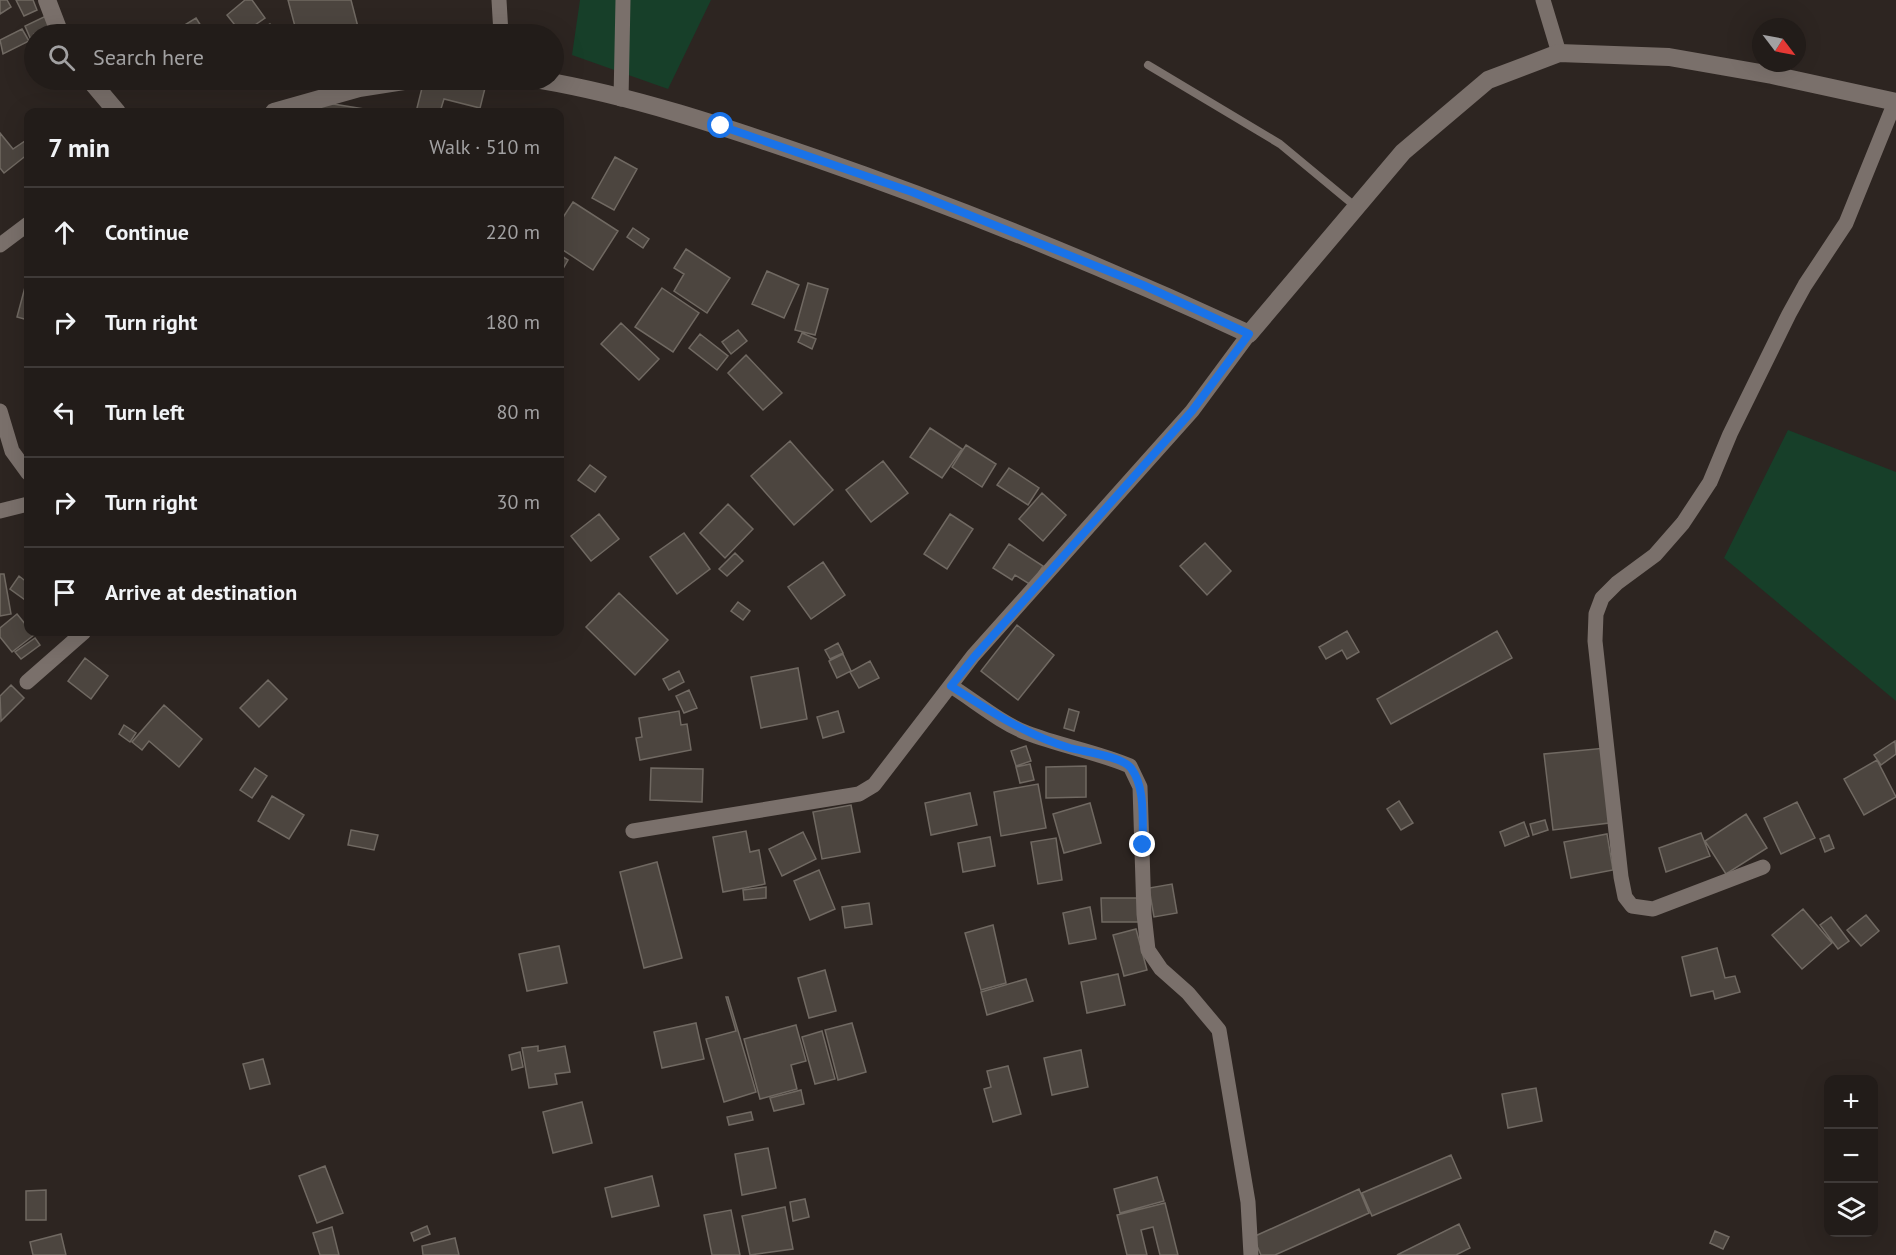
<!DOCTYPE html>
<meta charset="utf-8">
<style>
:root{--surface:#221c19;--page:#2e2926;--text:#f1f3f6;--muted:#a2a1a2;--line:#3f3a38}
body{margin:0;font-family:"PT Sans",sans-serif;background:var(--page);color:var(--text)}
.controls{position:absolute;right:18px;bottom:18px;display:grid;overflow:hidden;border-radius:12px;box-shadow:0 6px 24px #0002}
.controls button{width:54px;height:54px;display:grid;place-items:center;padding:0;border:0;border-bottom:2px solid var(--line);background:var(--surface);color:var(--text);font:30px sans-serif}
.compass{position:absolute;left:1752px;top:18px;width:54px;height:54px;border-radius:50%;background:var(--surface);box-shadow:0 6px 24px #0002;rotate:122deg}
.stop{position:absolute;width:18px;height:18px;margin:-14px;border:4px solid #1a73e8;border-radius:50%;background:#fff}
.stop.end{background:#1a73e8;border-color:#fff;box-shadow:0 2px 6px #0008}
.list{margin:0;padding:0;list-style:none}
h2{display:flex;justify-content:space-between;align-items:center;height:78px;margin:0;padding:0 24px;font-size:26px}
h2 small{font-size:20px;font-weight:400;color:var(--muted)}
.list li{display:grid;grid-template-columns:39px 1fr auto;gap:18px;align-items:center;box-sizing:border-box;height:90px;padding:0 24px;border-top:2px solid var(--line)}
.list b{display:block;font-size:22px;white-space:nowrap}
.list em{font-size:20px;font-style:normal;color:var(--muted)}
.icon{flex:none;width:33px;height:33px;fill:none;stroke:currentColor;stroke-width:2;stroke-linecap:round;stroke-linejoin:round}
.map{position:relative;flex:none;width:1896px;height:1255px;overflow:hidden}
.search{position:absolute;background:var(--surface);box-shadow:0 6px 24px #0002;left:24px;top:24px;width:540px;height:66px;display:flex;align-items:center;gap:15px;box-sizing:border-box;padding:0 21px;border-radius:33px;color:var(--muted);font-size:22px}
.panel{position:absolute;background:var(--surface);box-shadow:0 6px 24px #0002;left:24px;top:108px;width:540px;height:528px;border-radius:12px}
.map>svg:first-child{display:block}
.green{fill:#173f29}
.building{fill:#4c453f;stroke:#706962;stroke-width:1.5}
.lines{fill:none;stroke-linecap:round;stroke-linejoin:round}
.service{stroke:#7a706b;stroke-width:8}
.minor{stroke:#7a706b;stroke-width:15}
.tertiary{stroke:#7a706b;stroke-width:18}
.route{stroke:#1a73e8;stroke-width:8}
</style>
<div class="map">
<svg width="1896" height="1255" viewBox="0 0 1896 1255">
<rect width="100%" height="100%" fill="#2d2521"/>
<path class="green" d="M580 0H711L668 89 572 55Z
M1788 430 1896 472V701L1724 558Z"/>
<path class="building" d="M0 0H7L11 7 0 14Z
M16 0H33L37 10 24 16Z
M245 0H252L265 18 242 34 227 15Z
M288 0H351L358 27 333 34H297Z
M48 15 56 34H34V47L25 26Z
M196 18 206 34H170Z
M270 24 275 34H248Z
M22 29 29 41 3 54 0 40Z
M424 80H468L486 84 480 108 444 99 440 112H416Z
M321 102 376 111V112H319Z
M0 133 13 149 28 139V154L4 173 0 168Z
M615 157 637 169 614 210 592 198Z
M573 202 618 231 593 270 560 248V222Z
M633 228 649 239 643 248 627 237Z
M686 249 730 278 707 313 674 291 684 274 674 268Z
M560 255 568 260 560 274Z
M767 271 799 285 784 318 752 304Z
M28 276V320L17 317Z
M808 283 828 289 815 335 795 330Z
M662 288 699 313 673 352 635 327Z
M621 323 659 359 639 380 601 344Z
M738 330 747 341 731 354 722 342Z
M802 333 816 339 812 349 798 342Z
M700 334 728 356 717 370 689 348Z
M746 355 782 393 763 410 728 373Z
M930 428 962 449 942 478 910 457Z
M790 441 833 490 794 525 751 476Z
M966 445 996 464 982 487 952 467Z
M883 461 908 493 871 522 846 490Z
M590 465 606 477 595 492 578 480Z
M1009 468 1039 488 1028 505 997 485Z
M1042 493 1066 515 1043 541 1019 519Z
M728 504 753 529 725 558 700 533Z
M599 514 619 539 591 561 571 536Z
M950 514 973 529 947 569 924 554Z
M684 533 710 569 677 594 650 557Z
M1205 543 1231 571 1207 595 1180 566Z
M1009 544 1043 566 1031 585 1015 575 1012 580 993 568Z
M735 553 743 561 727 576 719 569Z
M823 562 845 595 811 619 788 587Z
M0 574H4L11 614 0 616Z
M19 576 28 583V602L10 589Z
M619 593 668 640 635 675 586 627Z
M738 602 750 611 743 620 731 611Z
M17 614 34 635 12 652 0 637V628Z
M1017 625 1054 655 1018 700 981 671Z
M1347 631 1359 652 1347 659 1342 650 1326 659 1319 647Z
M1497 631 1512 658 1391 724 1377 699Z
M35 638 40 645 21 659 15 652Z
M838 643 843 653 830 659 825 650Z
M843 654 851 671 837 678 829 661Z
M85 658 108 676 91 699 68 681Z
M870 661 879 678 859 688 850 672Z
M798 668 807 719 761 728 751 677Z
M679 671 684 682 669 690 663 679Z
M268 680 287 699 259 727 240 708Z
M11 685 24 698 1 721 0 696Z
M689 690 697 708 684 713 676 696Z
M164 705 202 739 179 767 149 741 142 750 132 742Z
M1069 709 1079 712 1074 731 1064 728Z
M679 711 681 725 687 724 691 750 640 760 636 738 642 737 639 718Z
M838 711 844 732 823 738 817 717Z
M124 725 136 733 130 742 119 734Z
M1895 741 1896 754 1881 765 1874 755Z
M1026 746 1031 761 1016 766 1011 751Z
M1606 748 1609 823 1553 830 1544 754Z
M1877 760 1896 797 1864 815 1844 779Z
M1030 764 1034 780 1020 783 1016 767Z
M1086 766V797L1046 798V767Z
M255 768 267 776 252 798 240 790Z
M651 768 703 769 702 802 650 800Z
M1038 784 1046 828 1001 836 994 792Z
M970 793 977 825 931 835 925 803Z
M272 796 304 815 289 839 258 821Z
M1399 801 1413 823 1401 830 1387 809Z
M1797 802 1815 838 1781 854 1764 818Z
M1090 803 1101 843 1064 853 1053 814Z
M851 805 860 852 822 859 813 812Z
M1746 814 1767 848 1726 874 1705 841Z
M1545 820 1548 830 1533 835 1530 824Z
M1524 822 1529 836 1505 846 1500 832Z
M351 830 378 835 374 850 348 845Z
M746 831 750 852 759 850 765 884 723 892 713 837Z
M803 832 816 859 782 876 769 849Z
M1701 833 1710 856 1666 872 1659 848Z
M1607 834 1613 870 1571 878 1564 842Z
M1829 835 1834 848 1825 852 1820 839Z
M990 837 995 866 963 872 958 843Z
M1056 838 1062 880 1038 884 1031 842Z
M657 862 682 958 644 968 620 872Z
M819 870 835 909 810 920 794 881Z
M1172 884 1177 913 1154 917 1149 888Z
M766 887V898L744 900 743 890Z
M1101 898H1140V922H1102Z
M869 903 872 924 845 928 842 907Z
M1090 907 1096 939 1069 944 1063 913Z
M1803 909 1832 943 1802 969 1772 935Z
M1866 915 1879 931 1861 946 1847 930Z
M1831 917 1849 941 1838 949 1820 925Z
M993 925 1006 983 981 990 965 933Z
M1136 929 1147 970 1124 976 1113 935Z
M559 946 567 983 527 991 519 954Z
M1717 948 1725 978 1735 976 1740 992 1715 999 1713 991 1691 996 1682 957Z
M825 970 836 1011 809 1018 798 978Z
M1118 974 1125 1005 1087 1013 1081 982Z
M1026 979 1033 1001 987 1015 981 992Z
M726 997H728L756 1092 724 1102 706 1039 736 1031Z
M696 1023 704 1059 662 1068 654 1032Z
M852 1023 866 1072 838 1080 825 1030Z
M796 1025 806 1061 791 1065 797 1089 760 1099 744 1039Z
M822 1031 835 1079 815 1084 802 1037Z
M538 1046V1051L565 1046 570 1072 555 1074 557 1084 529 1088 522 1048Z
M1081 1050 1088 1087 1052 1095 1044 1058Z
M520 1052 523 1067 512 1070 509 1055Z
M263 1059 270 1084 250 1089 243 1064Z
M1008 1066 1021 1114 993 1122 984 1089 991 1087 987 1071Z
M1536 1088 1542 1121 1508 1128 1502 1094Z
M801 1090 804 1104 774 1111 770 1098Z
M582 1102 592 1143 553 1153 543 1112Z
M751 1112 753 1120 729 1125 727 1117Z
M768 1148 776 1188 742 1195 735 1154Z
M1451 1155 1461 1178 1372 1216 1362 1193Z
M325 1166 343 1213 317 1223 299 1176Z
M652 1176 659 1206 612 1217 605 1188Z
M1157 1177 1164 1201 1120 1213 1114 1189Z
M1359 1189 1369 1213 1275 1255H1261L1253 1237Z
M46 1190V1220H26V1191Z
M805 1199 809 1217 793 1221 790 1202Z
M1165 1203 1178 1255H1160L1153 1227 1141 1230 1147 1255H1127L1117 1215Z
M785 1207 793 1249 750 1255 742 1216Z
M731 1210 740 1255H712L704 1215Z
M1459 1224 1470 1248 1456 1255H1397Z
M427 1226 430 1234 414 1241 411 1233Z
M332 1227 339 1255H320L313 1233Z
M1715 1231 1729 1237 1723 1249 1710 1243Z
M61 1234 66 1255H33L30 1242Z
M455 1238 459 1255H423L422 1246Z"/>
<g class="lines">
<path class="service" d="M1148 65 1280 144 1356 207"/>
<path class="minor" d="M499 0 501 34
M1543 0 1559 53
M621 99 623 0
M0 245 28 224
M0 411 12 451 28 473
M0 511 28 504
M27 682 84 632
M951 686C975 701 1001 723 1027 733 1061 746 1097 752 1130 766L1140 787 1144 914 1148 950 1161 969 1188 993 1219 1030 1248 1202 1251 1255
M633 831 859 794 874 785 973 656 1192 411 1249 334
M1763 867 1653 909 1632 906 1625 897 1621 877 1595 641 1596 614 1602 598 1617 583 1655 555 1683 523 1710 482 1730 434 1789 314 1805 285 1846 223 1895 102"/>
<path class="tertiary" d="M47 0 60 34
M90 80 117 112
M540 80C634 96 725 127 815 158 962 209 1107 268 1249 334L1403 152 1488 80 1559 53 1669 57 1772 75 1896 102
M274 112 359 88 410 80"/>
</g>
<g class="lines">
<path class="route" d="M721 126 912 192 1143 285 1249 334 1192 411 974 657 951 686C990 711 1026 735 1070 748 1085 752 1121 756 1131 768 1146 788 1142 821 1143 845"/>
</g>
</svg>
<div class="controls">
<button>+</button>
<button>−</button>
<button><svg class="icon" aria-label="layers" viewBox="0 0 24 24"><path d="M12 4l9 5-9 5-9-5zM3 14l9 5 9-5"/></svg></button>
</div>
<svg class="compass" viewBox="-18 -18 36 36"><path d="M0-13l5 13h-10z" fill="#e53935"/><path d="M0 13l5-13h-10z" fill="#a2a1a2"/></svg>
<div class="stop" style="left:721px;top:126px"></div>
<div class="stop end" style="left:1143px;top:845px"></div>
<div class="search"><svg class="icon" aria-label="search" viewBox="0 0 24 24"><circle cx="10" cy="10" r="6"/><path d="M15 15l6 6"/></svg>Search here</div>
<section class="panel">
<h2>7 min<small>Walk · 510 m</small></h2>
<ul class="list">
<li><svg class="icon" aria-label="ahead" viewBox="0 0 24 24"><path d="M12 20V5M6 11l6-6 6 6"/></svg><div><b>Continue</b></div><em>220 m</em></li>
<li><svg class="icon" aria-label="right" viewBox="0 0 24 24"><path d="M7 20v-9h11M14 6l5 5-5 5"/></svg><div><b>Turn right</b></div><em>180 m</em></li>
<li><svg class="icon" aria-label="left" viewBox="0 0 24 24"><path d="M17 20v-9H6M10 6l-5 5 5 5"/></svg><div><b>Turn left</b></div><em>80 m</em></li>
<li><svg class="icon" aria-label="right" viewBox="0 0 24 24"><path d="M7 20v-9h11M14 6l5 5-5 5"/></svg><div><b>Turn right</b></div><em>30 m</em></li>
<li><svg class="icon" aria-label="arrive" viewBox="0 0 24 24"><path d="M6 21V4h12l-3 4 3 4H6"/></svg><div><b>Arrive at destination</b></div></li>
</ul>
</section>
</div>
